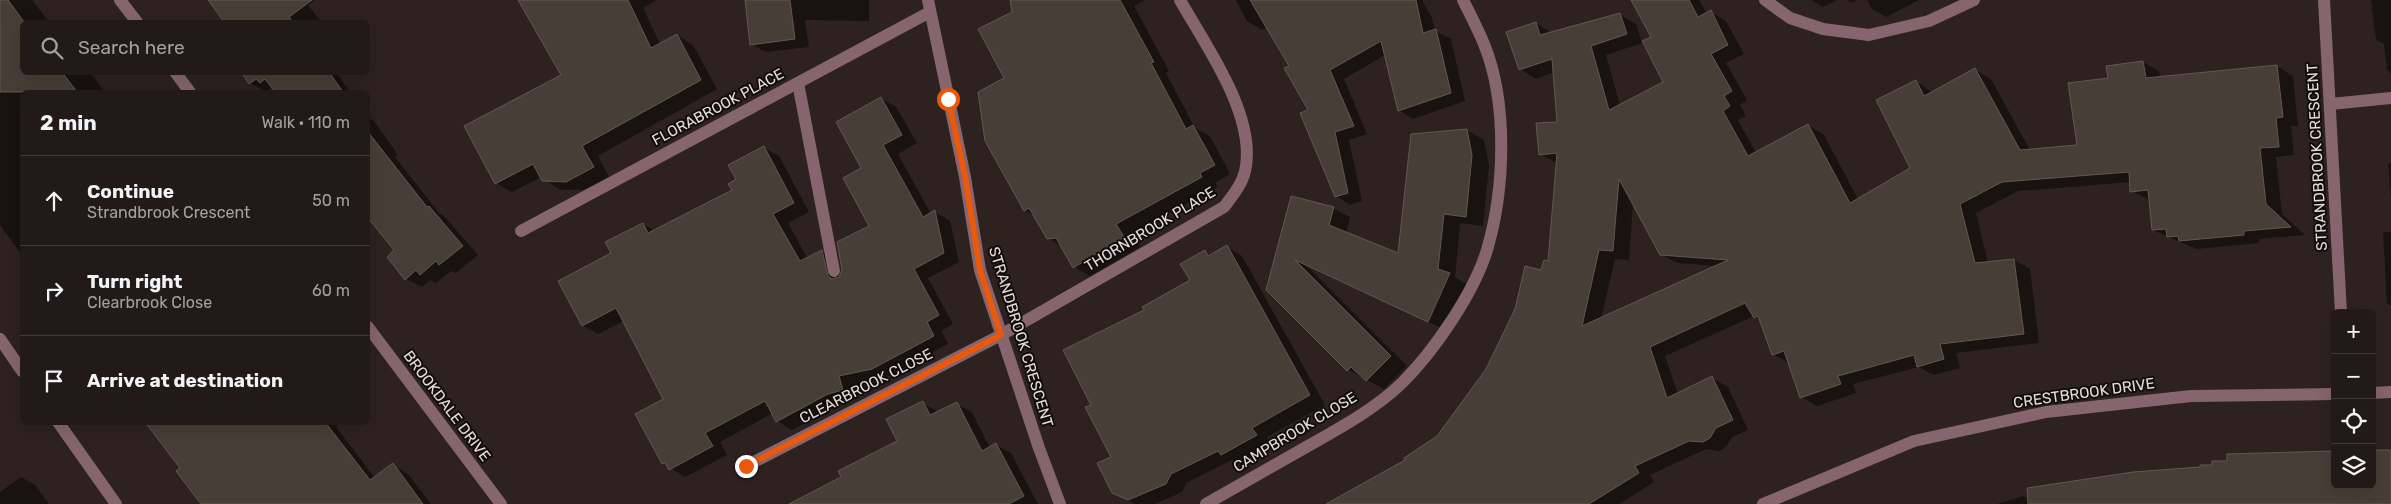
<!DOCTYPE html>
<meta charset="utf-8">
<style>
:root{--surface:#221a18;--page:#2e2725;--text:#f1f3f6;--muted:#a2a1a2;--line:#3f3837}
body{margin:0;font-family:Rubik,sans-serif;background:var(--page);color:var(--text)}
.controls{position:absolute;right:15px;bottom:15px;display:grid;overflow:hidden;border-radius:8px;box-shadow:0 5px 20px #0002}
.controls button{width:45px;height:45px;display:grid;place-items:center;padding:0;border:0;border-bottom:1px solid var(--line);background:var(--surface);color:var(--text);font:25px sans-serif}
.stop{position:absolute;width:15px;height:15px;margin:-11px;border:4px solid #ea580c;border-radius:50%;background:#fff}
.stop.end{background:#ea580c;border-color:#fff;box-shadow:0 1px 5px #0008}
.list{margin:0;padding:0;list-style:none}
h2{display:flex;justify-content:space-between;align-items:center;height:65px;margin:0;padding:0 20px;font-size:21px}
h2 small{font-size:16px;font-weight:400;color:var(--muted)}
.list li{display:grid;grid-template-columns:32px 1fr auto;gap:15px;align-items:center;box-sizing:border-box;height:90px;padding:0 20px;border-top:1px solid var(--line)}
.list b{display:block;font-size:19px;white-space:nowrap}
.list p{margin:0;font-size:16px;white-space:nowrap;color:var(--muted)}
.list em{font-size:16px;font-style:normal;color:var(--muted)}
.icon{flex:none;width:28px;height:28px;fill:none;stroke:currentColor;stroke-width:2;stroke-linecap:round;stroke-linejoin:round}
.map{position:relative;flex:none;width:2391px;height:504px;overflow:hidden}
.search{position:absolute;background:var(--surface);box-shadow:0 5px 20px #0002;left:20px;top:20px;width:350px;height:55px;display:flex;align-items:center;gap:12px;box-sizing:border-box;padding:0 18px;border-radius:8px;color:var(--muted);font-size:19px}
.panel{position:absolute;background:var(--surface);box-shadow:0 5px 20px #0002;left:20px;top:90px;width:350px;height:335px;border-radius:8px}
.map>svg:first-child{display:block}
.shadow{fill:#0007;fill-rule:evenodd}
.building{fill:#473e37;stroke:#625850;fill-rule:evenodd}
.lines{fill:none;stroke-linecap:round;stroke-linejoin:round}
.minor{stroke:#87656f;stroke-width:12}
.route{stroke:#ea580c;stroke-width:6}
.labels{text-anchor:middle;stroke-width:4;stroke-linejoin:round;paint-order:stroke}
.street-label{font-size:15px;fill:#e5dddc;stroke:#120d0c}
</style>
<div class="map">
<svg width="2391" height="504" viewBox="0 0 2391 504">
<rect width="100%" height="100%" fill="#2d2220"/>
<path class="shadow" d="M0 0H32L49 22H22V72H90L105 92H22V255L0 225Z
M210 0H315L308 5 321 22H225Z
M535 0H657L643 8 660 44 677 35 693 45 717 89 598 156 609 177 583 190H560L541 177 512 192 496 183 562 76Z
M746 0H869V21L805 20 809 47 766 52 751 44Z
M1037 0H1145L1134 6 1169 71 1166 73 1195 128 1210 136 1230 174 1215 183 1218 187 1132 233 1140 247 1090 276 1074 267 1062 247 1048 238 1034 216 1025 210 1006 78Z
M1236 0H1422L1432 18 1435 31 1451 39 1465 101 1413 119 1399 110 1385 55 1344 79 1367 134 1349 140 1362 201 1350 205 1336 196 1310 110 1290 66 1267 27 1262 30 1247 21Z
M1632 0H1699L1707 14 1711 12 1726 21 1744 54 1726 63 1747 100 1740 105 1746 116 1738 120 1756 153 1808 125 1824 135 1858 199 1912 168 1916 81 1933 93 1975 70 1991 79 2030 150 2078 146 2109 79 2143 62 2159 71 2160 78 2277 66 2293 76 2298 126H2291L2294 155 2276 157 2282 214 2305 235 2259 239V243L2196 249 2153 230 2150 200 2132 191 2131 182 2018 191 1976 213 1988 263 2014 260 2030 269 2039 343 1956 353 1960 368 1934 375 1919 367 1853 384 1856 393 1817 406 1801 397 1789 363 1773 354 1761 321 1754 316 1665 356 1678 394 1712 378 1728 387 1748 430 1732 437 1726 447 1719 451 1706 449 1650 475 1654 482 1619 504H1329L1407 461 1438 437 1487 370 1550 262 1557 163 1540 154 1558 123 1554 72 1536 79 1520 69 1536 23 1552 33 1620 15 1636 24 1642 43 1606 55 1620 105 1664 83 1642 43 1653 37ZM1633 203 1661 254 1677 263 1717 266 1601 319 1615 259 1629 260Z
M1812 0H1837L1823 7Z
M1847 0H1857L1852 3Z
M1867 0H1919L1886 17 1872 9Z
M2371 0H2391V73L2387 70 2384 44 2376 40Z
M243 72H336L350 92H276L271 88 266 92 250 83Z
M881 98 896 107 917 143 898 154 931 214 935 212 950 221 959 262 928 278 953 324 941 331 948 344 887 377 854 385 857 399 844 402 792 430 777 421 773 413 720 442 727 455 685 477 663 463 664 399 624 321 598 334 583 326 612 254 643 224 655 231 733 190 738 180 763 147 779 156 809 212 788 223 808 259 822 252 837 260 840 277 871 226 863 168Z
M368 117 374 121 398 155 395 157 439 213 444 216 478 255 456 273 451 271 436 283 430 280 422 287 406 279 396 251 368 216Z
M1467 130 1484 140 1489 165 1483 226 1460 223 1455 277 1466 284 1446 330 1308 267 1407 366 1384 389 1348 370 1268 290 1333 208 1350 217 1346 233 1399 255Z
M2391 163V198L2388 164Z
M2383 232H2391V306L2387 303Z
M1227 247 1242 256 1325 405 1267 437 1271 444 1238 464 1232 460 1186 483 1182 492 1155 504H1135L1113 492V457L1092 405 1145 311 1192 280 1205 252 1212 256Z
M923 403 938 412 957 404 972 412 990 448 996 445 1011 453 1038 504H792L843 477 898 441Z
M147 422H341L336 427 375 478 393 465 408 474 431 504H202L182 468Z
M21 477 35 485 49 504H0V492Z
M2023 496 2037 504H1997Z"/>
<path class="building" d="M0 0H8L24 22H22V72H62L77 92H0Z
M208 0H312L289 17 293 22H224Z
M518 0H628L651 48 677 34 701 80 582 146 594 167 566 182 542 181 533 164 495 184 464 126 561 75Z
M745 0H790L795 39 750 45Z
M1010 0H1120L1154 62 1151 63 1186 129 1193 125 1215 165 1200 173 1202 177 1116 224 1124 237 1073 268 1056 238 1047 239 1029 208 1024 211 985 141 978 92 1004 78 978 29 1012 12Z
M1250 0H1416L1423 33 1436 29 1451 93 1398 111 1381 41 1330 70 1354 126 1335 132 1348 193 1335 197 1300 113 1308 110 1284 68 1289 66Z
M1631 0H1689L1698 17 1711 10 1728 45 1711 54 1732 91 1724 96 1730 106 1723 111 1748 156 1808 124 1850 203 1910 168 1876 100 1916 80 1924 96 1975 68 2020 150 2077 145 2068 83 2108 78 2106 66 2143 61 2146 78 2277 65 2283 117 2276 118 2279 147 2260 148 2266 204 2291 227 2244 231V235L2179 241 2178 236 2167 237 2166 229 2152 230 2148 190 2130 192 2129 172 2002 182 1960 204 1975 263 2014 259 2024 334 1940 344 1944 359 1917 367 1914 355 1838 376 1841 384 1800 398 1784 351 1772 355 1758 316 1754 318 1745 303 1650 347 1667 398 1712 376 1733 420 1716 428 1710 438 1703 442 1689 441 1635 466 1639 473 1589 504H1326L1405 460 1404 458 1437 436 1486 369 1515 309 1525 266 1541 270 1544 260 1548 261 1557 153 1539 155 1536 123 1557 122 1552 59 1519 70 1506 32 1536 22 1540 35 1620 13 1627 34 1591 46 1609 110 1663 82 1642 41 1651 37ZM1619 179 1660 255 1728 260 1582 326 1599 250 1613 251Z
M241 72H329L343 92H275L265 79 260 83 256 79 249 84Z
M881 97 902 135 883 145 923 217 935 210 944 253 914 269 939 315 927 322 934 336 872 369 839 376 843 390 828 394 776 422 765 401 705 433 713 446 669 470 665 463 662 464 635 414 663 399 616 308 582 326 558 281 611 253 605 242 643 223 648 233 732 190 728 184 736 179 728 165 764 146 794 203 773 214 800 261 822 250 828 276 832 279 839 277 842 270 837 242 869 226 843 178 861 168 836 122Z
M1467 129 1472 155 1466 217 1444 214 1438 269 1450 273 1428 322 1295 260 1391 356 1366 381 1351 367 1347 371 1266 290 1291 196 1334 207 1329 225 1398 253 1411 134Z
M368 132 427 207 429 206 463 246 439 265 436 261 420 275 416 270 405 280 387 257 394 250 368 218Z
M1227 245 1310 395 1252 428 1257 435 1221 455 1218 451 1171 474 1166 484 1128 500 1112 493 1097 463 1111 457 1085 407 1091 405 1063 350 1144 310 1142 307 1190 280 1180 264 1205 250 1208 256Z
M923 401 930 415 957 402 982 451 996 443 1024 496 1009 504H789L841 477 838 471 897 441 886 419Z
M145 422H325L370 480 393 463 423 504H201L176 471 180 468Z
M2372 450H2391V504H2028L2027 488 2133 472 2200 467V465H2212V461H2227V454L2333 451 2335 452V485H2372Z"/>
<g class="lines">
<path class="minor" d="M120 0 137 22
M928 0 965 177 980 270 1039 448 1060 504
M1765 0 1790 18 1823 29 1869 35 1929 21 1974 0
M2324 0 2341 313
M175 72 190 92
M798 83 834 271
M2331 104 2391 98
M521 231 930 12
M368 327 501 504
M0 339 22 371
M2372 393 2391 392
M58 422 116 504
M746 466 1001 335 1224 207C1234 194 1244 182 1246 166 1254 112 1206 46 1180 0
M1206 504C1240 485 1274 465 1308 446 1340 428 1375 409 1402 383 1434 351 1474 293 1487 250 1505 189 1508 103 1484 44 1478 29 1470 14 1463 0
M1763 504 1914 441 2046 412 2191 396 2335 394"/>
</g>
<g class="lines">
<path class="route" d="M746 466 1001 335 980 270 965 176 948 99"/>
</g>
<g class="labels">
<g class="street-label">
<text transform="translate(718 107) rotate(-28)" y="5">FLORABROOK PLACE</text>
<text transform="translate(2317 157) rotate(-93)" y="5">STRANDBROOK CRESCENT</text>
<text transform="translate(1150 229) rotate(-31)" y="5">THORNBROOK PLACE</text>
<text transform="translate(1021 337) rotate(73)" y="5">STRANDBROOK CRESCENT</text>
<text transform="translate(866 386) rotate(-27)" y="5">CLEARBROOK CLOSE</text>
<text transform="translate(2084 393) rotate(-8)" y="5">CRESTBROOK DRIVE</text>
<text transform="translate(447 406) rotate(53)" y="5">BROOKDALE DRIVE</text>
<text transform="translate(1295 432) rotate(-31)" y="5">CAMPBROOK CLOSE</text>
</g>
</g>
</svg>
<div class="controls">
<button>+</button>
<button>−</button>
<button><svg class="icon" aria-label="locate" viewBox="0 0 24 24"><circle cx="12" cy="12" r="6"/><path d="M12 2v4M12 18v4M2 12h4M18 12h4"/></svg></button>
<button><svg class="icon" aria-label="layers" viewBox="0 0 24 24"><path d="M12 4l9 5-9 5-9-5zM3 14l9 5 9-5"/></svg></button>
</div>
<div class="stop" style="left:948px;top:99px"></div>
<div class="stop end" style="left:746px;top:466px"></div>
<div class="search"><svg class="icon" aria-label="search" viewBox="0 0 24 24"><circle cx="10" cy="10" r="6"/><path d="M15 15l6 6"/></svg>Search here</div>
<section class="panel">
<h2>2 min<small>Walk · 110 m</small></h2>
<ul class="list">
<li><svg class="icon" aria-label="ahead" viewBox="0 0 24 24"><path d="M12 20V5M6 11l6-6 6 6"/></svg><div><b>Continue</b><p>Strandbrook Crescent</p></div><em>50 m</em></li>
<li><svg class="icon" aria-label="right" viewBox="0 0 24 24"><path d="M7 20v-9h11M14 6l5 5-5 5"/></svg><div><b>Turn right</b><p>Clearbrook Close</p></div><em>60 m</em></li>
<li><svg class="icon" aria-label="arrive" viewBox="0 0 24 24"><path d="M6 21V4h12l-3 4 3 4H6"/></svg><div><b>Arrive at destination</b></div></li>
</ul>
</section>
</div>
